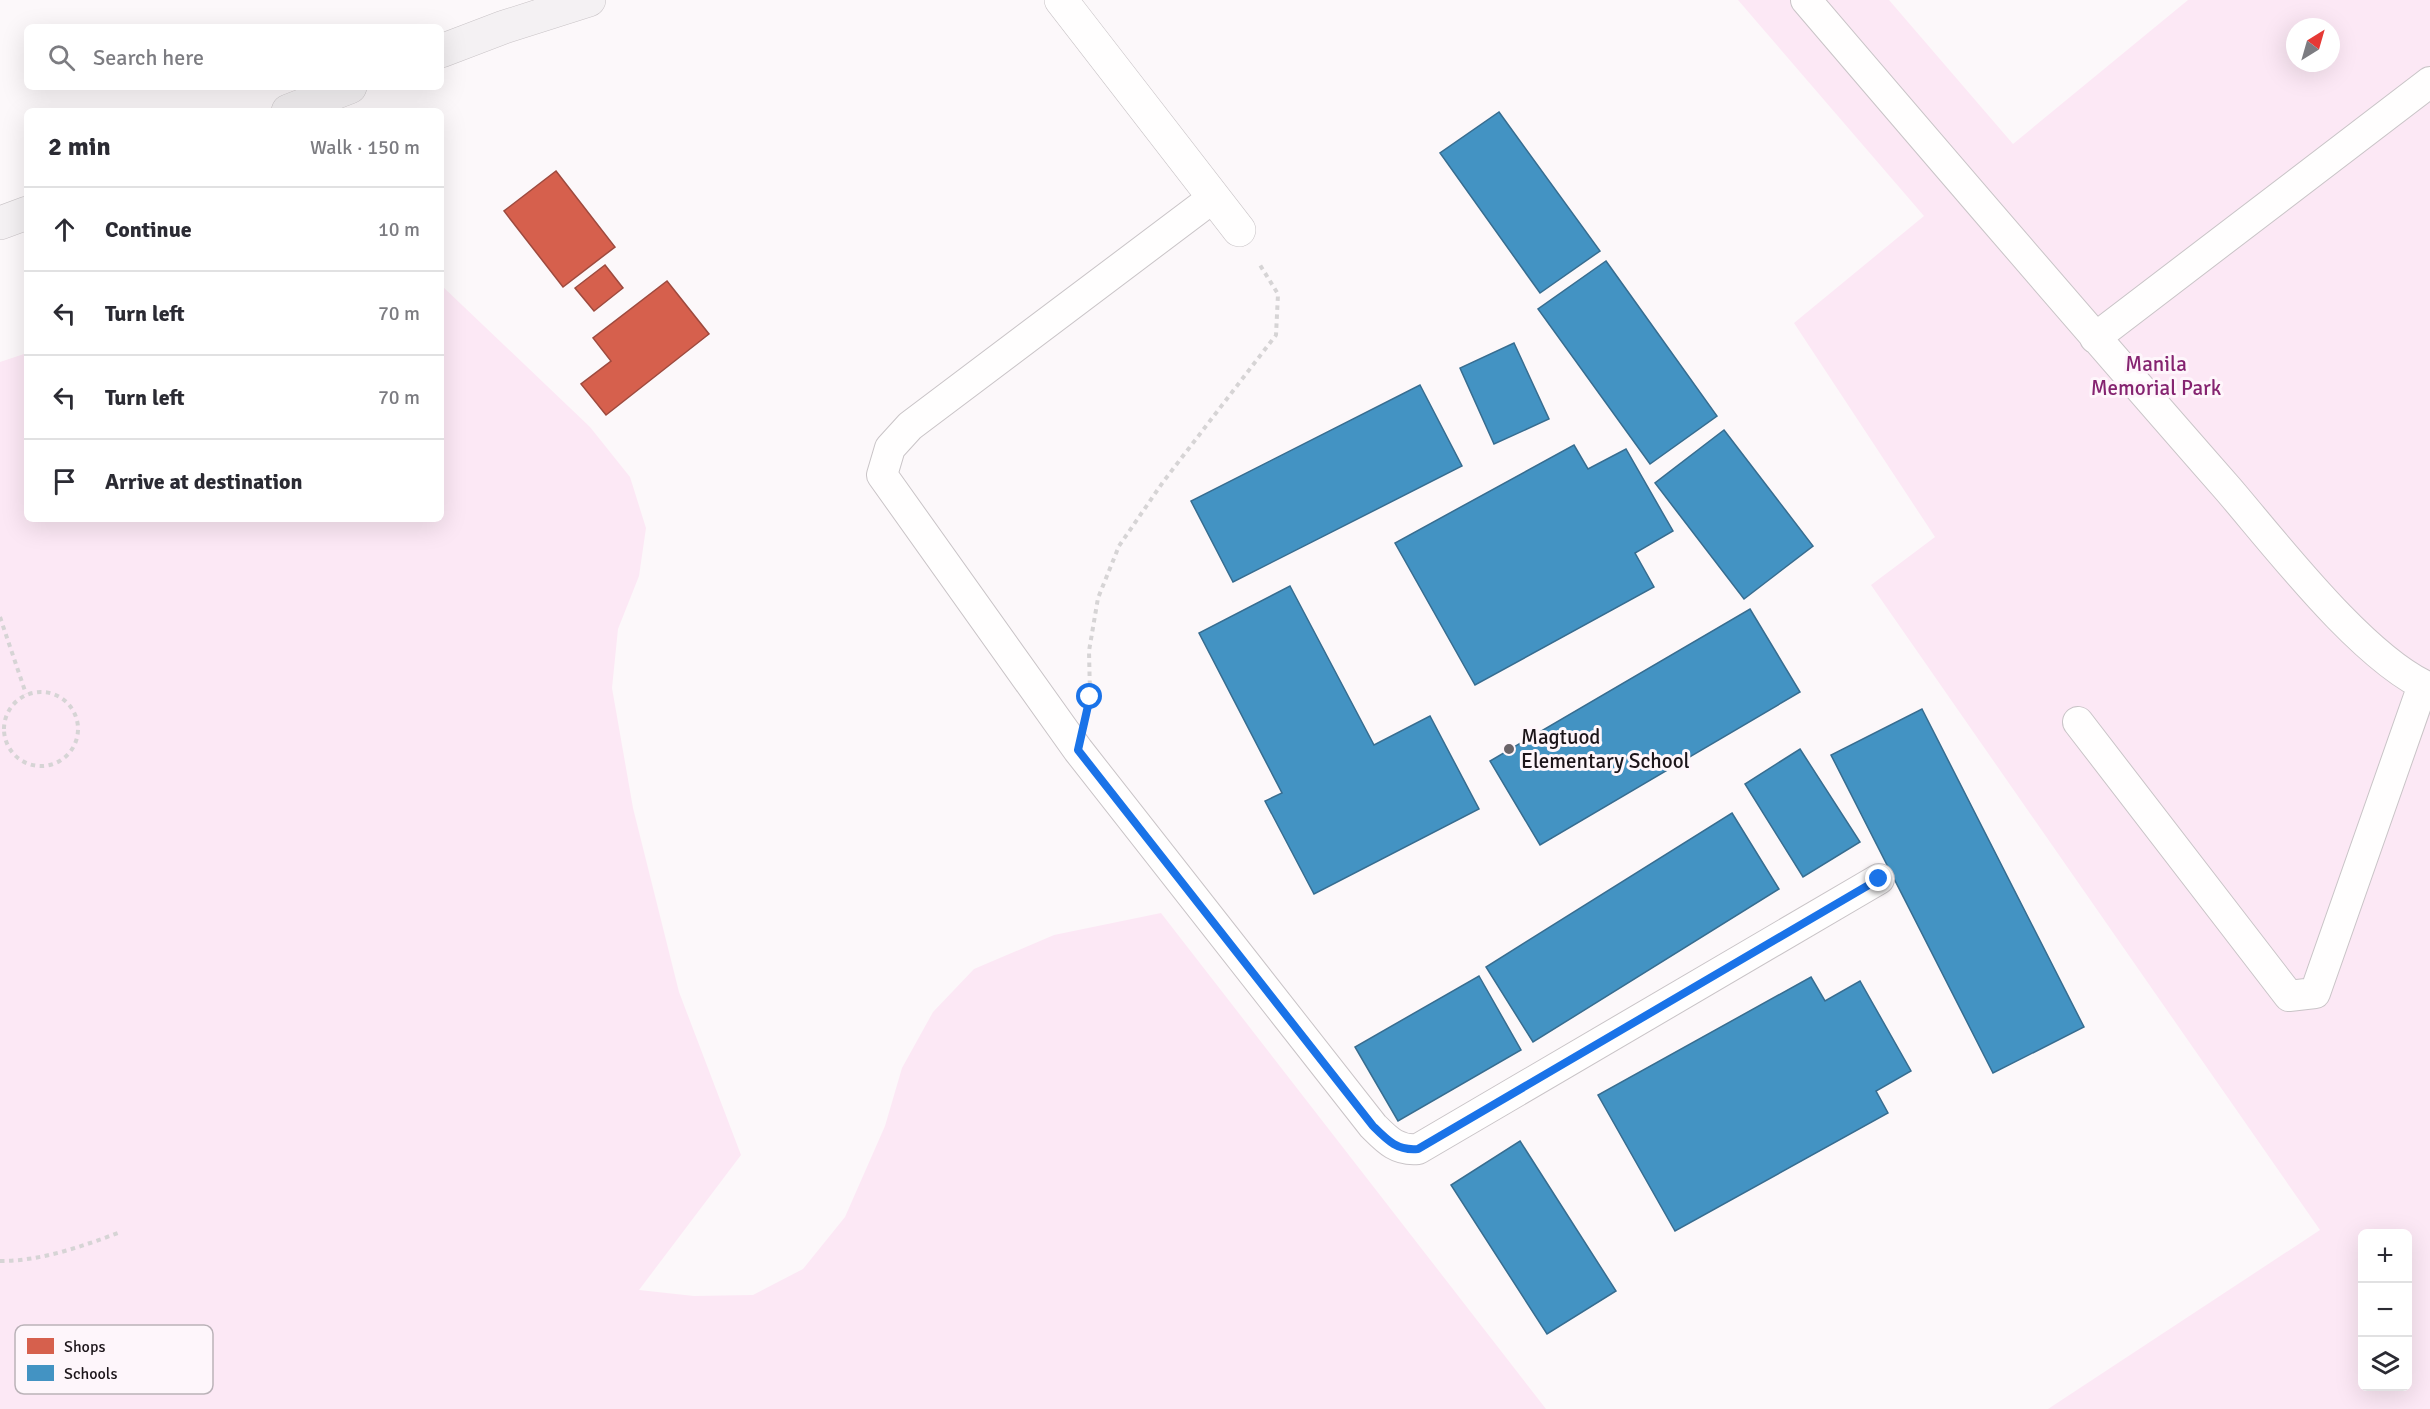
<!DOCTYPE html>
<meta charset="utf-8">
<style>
:root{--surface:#fff;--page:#f7f7f7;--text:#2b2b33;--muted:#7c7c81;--line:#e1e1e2}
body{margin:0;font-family:Signika,sans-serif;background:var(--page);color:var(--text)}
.controls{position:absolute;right:18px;bottom:18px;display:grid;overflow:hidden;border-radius:9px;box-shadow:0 6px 24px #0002}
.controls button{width:54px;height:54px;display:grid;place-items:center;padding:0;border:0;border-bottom:2px solid var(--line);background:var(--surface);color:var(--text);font:30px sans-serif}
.compass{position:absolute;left:2286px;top:18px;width:54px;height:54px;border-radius:50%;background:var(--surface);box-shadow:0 6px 24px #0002;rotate:37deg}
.stop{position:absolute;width:18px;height:18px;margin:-14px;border:4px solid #1a73e8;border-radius:50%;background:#fff}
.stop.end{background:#1a73e8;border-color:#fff;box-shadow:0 2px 6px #0008}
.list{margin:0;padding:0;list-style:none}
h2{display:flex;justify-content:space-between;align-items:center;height:78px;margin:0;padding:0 24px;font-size:26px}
h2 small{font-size:20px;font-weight:400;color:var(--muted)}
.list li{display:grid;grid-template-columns:39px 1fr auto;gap:18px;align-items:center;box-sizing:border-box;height:84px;padding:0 24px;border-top:2px solid var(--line)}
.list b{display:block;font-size:22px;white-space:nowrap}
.list em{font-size:20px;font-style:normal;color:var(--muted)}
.icon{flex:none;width:33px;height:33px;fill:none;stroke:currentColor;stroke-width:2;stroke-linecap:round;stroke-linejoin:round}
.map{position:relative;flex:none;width:2430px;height:1409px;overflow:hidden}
.search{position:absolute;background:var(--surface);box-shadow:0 6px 24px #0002;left:24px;top:24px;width:420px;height:66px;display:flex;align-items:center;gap:15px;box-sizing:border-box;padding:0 21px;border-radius:9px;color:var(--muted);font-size:22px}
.panel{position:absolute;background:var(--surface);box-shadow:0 6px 24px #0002;left:24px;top:108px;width:420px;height:414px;border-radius:9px}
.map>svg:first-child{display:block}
.green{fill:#fce8f5;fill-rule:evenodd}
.shops{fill:#d6604d;stroke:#9e4a3e;stroke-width:1.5}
.schools{fill:#4393c3;stroke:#376d90;stroke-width:1.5}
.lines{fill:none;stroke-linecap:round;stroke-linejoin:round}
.lane-casing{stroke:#c9c4c7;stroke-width:32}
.street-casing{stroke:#c9c4c7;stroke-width:34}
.secondary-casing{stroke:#c9c4c7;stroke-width:34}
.path{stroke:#d6d4d5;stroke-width:4;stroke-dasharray:4.5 4.5;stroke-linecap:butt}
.lane{stroke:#fffefe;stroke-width:30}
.street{stroke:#fffefe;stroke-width:33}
.secondary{stroke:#f4f1f3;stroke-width:33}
.route{stroke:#1a73e8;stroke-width:8}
.poi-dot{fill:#6a6468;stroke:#fef6fb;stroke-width:2}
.labels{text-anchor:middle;stroke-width:6;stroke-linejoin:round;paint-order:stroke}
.park-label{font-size:21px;fill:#852370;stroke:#fef6fb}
.poi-label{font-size:21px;fill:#1c151a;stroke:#fef6fb;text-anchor:start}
.key{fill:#fef6fb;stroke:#bab2b8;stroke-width:1.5}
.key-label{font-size:16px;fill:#1c151a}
</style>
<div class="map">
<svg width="2430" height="1409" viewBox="0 0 2430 1409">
<rect width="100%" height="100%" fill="#fcf8fa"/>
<path class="green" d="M1738 0H1889L2013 144 2188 0H2430V1409H2048L2320 1230 1871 585 1935 537 1794 323 1924 216ZM2295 27H2331V63H2295ZM2362 1234H2408V1386H2362Z
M441 285 590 427 630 477 646 528 639 576 618 629 612 688 633 808 679 992 741 1155 639 1290 694 1296 753 1295 803 1269 845 1217 885 1126 902 1068 933 1012 974 969 1054 935 1161 913 1546 1409H0V362L27 353V519H441Z"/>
<path class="shops" d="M556 171 615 247 563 287 504 211Z
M605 265 623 288 594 311 575 288Z
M667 281 709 334 606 415 581 384 611 361 593 338Z"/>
<path class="schools" d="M1499 112 1600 251 1540 293 1440 153Z
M1606 261 1717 416 1650 464 1538 309Z
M1514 343 1549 419 1494 444 1460 368Z
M1420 385 1462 466 1233 582 1191 501Z
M1724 430 1813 546 1744 599 1655 483Z
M1574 445 1588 469 1626 449 1673 531 1635 553 1654 587 1475 685 1395 543Z
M1290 586 1374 745 1430 716 1479 809 1314 894 1265 801 1282 793 1199 633Z
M1750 609 1800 692 1540 845 1490 761Z
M1922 709 2084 1027 1993 1073 1831 755Z
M1800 749 1860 842 1803 877 1745 784Z
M1732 813 1779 889 1533 1042 1486 967Z
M1479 976 1521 1050 1398 1121 1355 1047Z
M1811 977 1825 1001 1860 981 1911 1071 1876 1091 1888 1113 1675 1231 1598 1095Z
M1520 1141 1616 1291 1547 1334 1451 1185Z"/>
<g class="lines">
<defs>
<path id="lane" d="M1806 0C1946 164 2086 327 2228 489 2276 545 2364 660 2430 688
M1214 197 910 426 890 448 882 475 1078 750 1373 1126C1387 1140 1397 1151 1418 1149L1879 879
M2095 338 2430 82
M2078 722 2289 996 2315 993 2423 685"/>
<path id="street" d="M1061 0 1239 230"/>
<path id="secondary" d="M441 51 504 27 589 0
M288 111 350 87
M0 223 27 213"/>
</defs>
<use href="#lane" class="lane-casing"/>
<use href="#street" class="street-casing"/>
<use href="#secondary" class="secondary-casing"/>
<path class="path" d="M0 617 26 694
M4 729a37 37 0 1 1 74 0a37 37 0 1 1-74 0Z
M1090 694 1089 651 1098 598 1119 546 1163 482 1276 335 1278 294 1260 265
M0 1261C41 1261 80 1247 118 1233"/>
<use href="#lane" class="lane"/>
<use href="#street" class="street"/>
<use href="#secondary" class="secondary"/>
</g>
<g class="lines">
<path class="route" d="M1090 697 1078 750 1373 1126C1387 1140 1397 1151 1418 1149L1879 879"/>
</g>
<circle class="poi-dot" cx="1509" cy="749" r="6"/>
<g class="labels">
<g class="park-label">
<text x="2156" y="371">Manila<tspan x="2156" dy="24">Memorial Park</tspan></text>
</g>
<g class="poi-label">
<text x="1521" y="744">Magtuod<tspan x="1521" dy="24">Elementary School</tspan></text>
</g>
</g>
<rect x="15" y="1325" width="198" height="69" rx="9" class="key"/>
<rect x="27" y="1338" width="27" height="16" fill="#d6604d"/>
<rect x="27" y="1365" width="27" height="16" fill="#4393c3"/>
<g class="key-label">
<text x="64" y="1352">Shops</text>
<text x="64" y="1379">Schools</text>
</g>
</svg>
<div class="controls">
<button>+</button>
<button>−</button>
<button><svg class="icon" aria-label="layers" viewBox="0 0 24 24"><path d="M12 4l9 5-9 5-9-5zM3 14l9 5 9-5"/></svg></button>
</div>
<svg class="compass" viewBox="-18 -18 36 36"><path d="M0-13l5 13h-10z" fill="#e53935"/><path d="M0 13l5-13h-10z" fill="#7c7c81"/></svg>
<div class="stop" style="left:1090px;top:697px"></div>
<div class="stop end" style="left:1879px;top:879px"></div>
<div class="search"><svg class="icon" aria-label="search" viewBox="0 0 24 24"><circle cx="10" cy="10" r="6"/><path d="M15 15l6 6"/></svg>Search here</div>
<section class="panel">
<h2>2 min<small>Walk · 150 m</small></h2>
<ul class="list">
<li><svg class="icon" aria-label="ahead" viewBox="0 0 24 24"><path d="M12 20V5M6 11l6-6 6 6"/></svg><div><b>Continue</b></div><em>10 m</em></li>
<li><svg class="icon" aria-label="left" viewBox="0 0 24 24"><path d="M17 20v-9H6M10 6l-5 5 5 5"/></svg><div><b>Turn left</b></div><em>70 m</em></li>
<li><svg class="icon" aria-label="left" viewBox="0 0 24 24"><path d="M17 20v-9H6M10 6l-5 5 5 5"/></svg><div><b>Turn left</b></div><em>70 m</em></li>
<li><svg class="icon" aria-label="arrive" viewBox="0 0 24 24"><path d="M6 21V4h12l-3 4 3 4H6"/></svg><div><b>Arrive at destination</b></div></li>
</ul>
</section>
</div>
